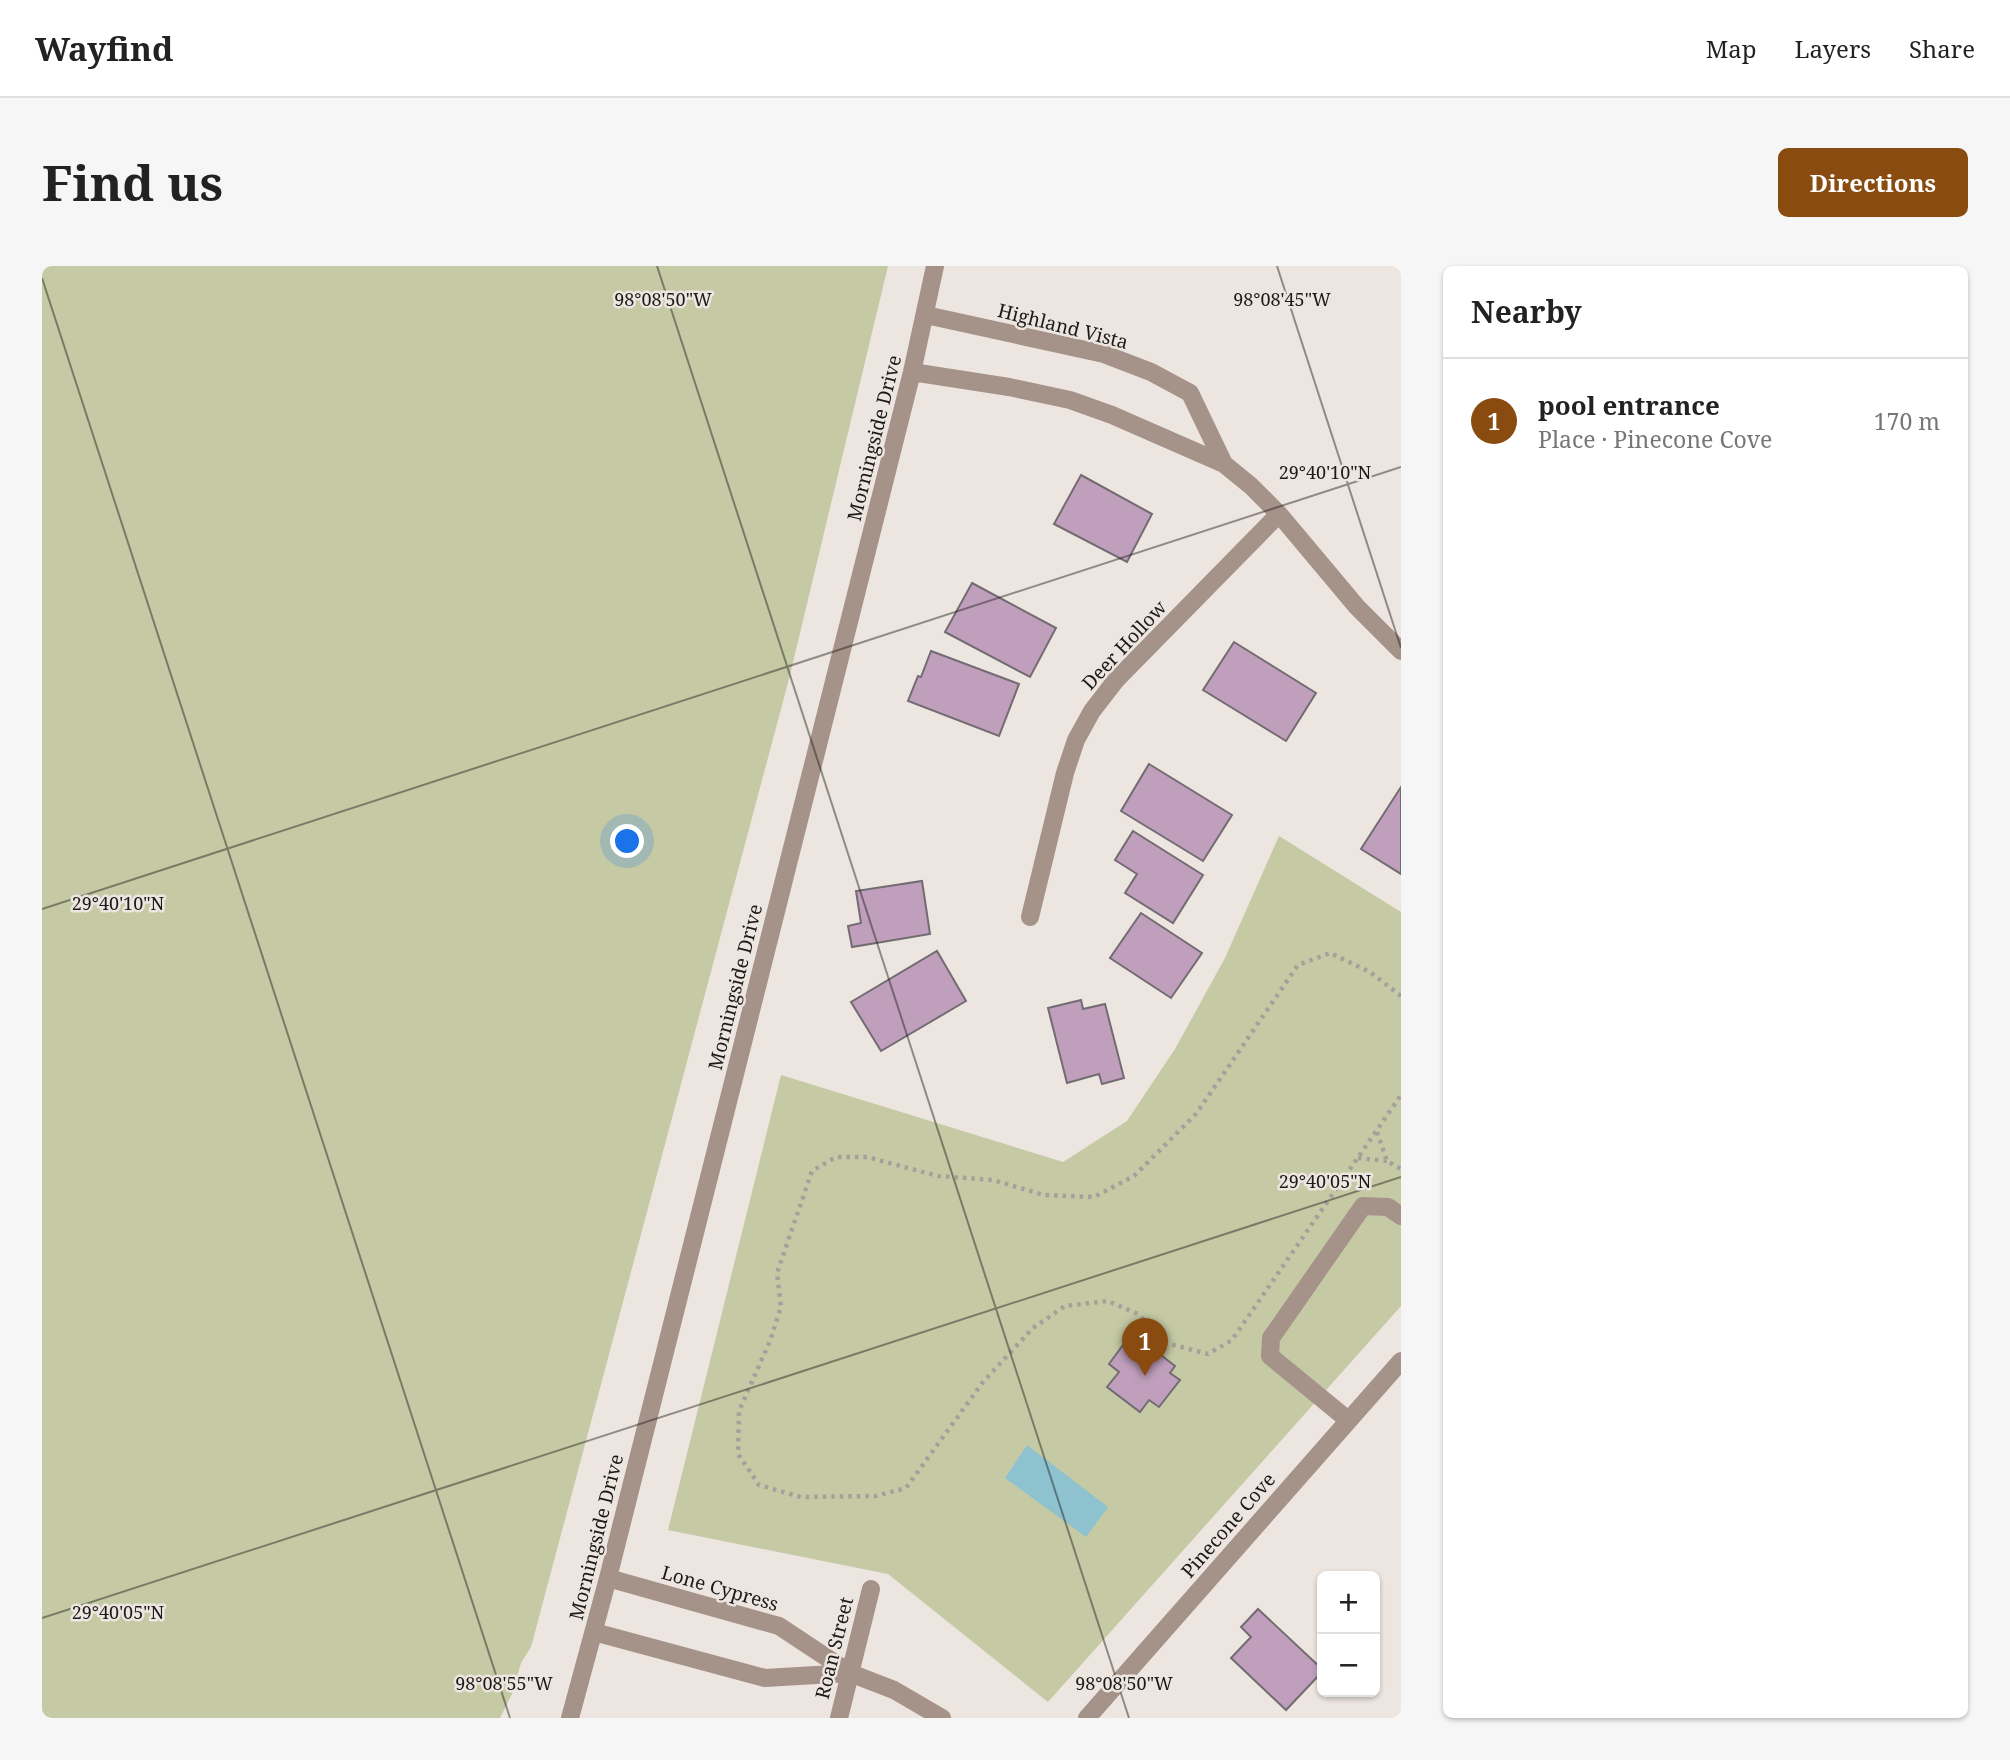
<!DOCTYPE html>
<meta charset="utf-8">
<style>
:root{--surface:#fff;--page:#f6f6f6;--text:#222;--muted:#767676;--line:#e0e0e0;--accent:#8a4b10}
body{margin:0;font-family:"Noto Serif",serif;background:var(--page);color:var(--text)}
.controls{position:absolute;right:21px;bottom:21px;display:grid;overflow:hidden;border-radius:10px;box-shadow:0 2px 5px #0004}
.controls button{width:63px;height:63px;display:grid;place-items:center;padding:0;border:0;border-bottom:2px solid var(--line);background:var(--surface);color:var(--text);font:35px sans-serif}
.you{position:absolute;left:586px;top:576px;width:24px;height:24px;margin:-18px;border:5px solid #fff;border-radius:50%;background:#1a73e8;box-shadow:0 0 0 10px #1a73e833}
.badge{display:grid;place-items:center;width:46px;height:46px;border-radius:50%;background:var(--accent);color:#fff;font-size:23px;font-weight:700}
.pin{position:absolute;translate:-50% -58px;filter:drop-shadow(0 2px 4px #0008)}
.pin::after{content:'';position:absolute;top:37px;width:24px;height:21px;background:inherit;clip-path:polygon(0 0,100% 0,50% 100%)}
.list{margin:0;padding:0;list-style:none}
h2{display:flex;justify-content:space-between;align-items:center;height:91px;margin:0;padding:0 28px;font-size:30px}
h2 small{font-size:23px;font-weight:400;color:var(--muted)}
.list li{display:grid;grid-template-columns:46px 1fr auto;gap:21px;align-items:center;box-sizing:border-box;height:126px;padding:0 28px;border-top:2px solid var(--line)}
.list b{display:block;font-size:26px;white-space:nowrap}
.list p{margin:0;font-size:23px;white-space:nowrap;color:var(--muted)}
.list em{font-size:23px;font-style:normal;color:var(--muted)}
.map{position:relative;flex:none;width:1359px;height:1452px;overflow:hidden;border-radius:10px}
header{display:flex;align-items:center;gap:42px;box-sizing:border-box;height:98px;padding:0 35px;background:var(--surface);border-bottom:2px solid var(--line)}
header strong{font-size:33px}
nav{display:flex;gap:38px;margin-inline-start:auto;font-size:24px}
.intro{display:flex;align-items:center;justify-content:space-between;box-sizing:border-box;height:168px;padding:0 42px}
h1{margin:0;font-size:49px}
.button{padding:18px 32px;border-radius:10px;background:var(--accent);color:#fff;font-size:24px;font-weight:700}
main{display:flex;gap:42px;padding:0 42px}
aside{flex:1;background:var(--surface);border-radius:10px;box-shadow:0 2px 5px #0004}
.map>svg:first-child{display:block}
.green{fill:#c5caa5}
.water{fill:#8ec2cf}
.building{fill:#c09fbd;stroke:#726c72;stroke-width:2}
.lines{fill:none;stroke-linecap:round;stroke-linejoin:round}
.path{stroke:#a6a09b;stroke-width:4.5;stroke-dasharray:3.5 5;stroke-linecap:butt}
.minor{stroke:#a59289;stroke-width:18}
.ticks{fill:none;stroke:#1c1a18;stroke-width:2;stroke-opacity:0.45}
.labels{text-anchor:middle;stroke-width:5;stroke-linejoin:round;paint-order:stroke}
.street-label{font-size:19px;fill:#1c1a18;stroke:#ede5df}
.ticks-label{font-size:18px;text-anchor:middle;fill:#1c1a18;stroke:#ede5df;stroke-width:5;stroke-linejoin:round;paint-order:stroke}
</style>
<header>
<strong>Wayfind</strong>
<nav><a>Map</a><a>Layers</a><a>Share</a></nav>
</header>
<div class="intro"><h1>Find us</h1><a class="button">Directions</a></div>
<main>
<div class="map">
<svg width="1359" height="1452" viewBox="0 0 1359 1452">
<rect width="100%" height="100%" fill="#ede5df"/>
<path class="green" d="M0 0H846L747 413 489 1381 479 1397 470 1428 458 1452H0Z
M1237 570 1359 646V1040L1006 1436 846 1308 626 1264 739 809 1021 896 1085 855 1133 783 1183 692Z"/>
<path class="water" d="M985 1179 1066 1241 1044 1271 963 1212Z"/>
<path class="building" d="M1039 209 1110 248 1085 296 1012 258Z
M930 317 1014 362 988 411 903 366Z
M1192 376 1274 427 1244 475 1161 424Z
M889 385 977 418 957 470 866 435 876 410 879 411Z
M1107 498 1190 549 1161 595 1079 545Z
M1359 521V608L1319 583Z
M1091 565 1161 609 1131 657 1083 627 1095 608 1073 594Z
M880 615 888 668 810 681 806 660 819 657 814 625Z
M1099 647 1160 687 1129 732 1068 692Z
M895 685 924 735 839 785 809 736Z
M1039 734 1041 743 1063 738 1082 812 1060 818 1057 808 1025 817 1006 742Z
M1084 1075 1095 1084 1102 1076 1133 1100 1128 1107 1138 1114 1117 1141 1107 1134 1098 1146 1065 1121 1077 1106 1067 1098Z
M1216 1343 1280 1403V1406L1244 1444 1189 1392 1209 1371 1199 1361Z"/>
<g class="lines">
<path class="path" d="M1359 730 1328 706 1288 687 1256 699 1154 848 1092 910 1052 931 1002 929 951 914 896 910 825 891H794L770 905 735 1007 739 1041 728 1075 697 1145 696 1188 717 1219 759 1231 834 1230 864 1222 941 1116 991 1062 1023 1040 1066 1035 1096 1048 1124 1077 1166 1088 1190 1074 1359 829
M1335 866 1345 895 1359 903
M1316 892 1345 895"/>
<path class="minor" d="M884 49 1062 88 1109 106 1148 127 1182 198
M870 106 967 121 1028 134 1070 149 1182 198 1209 220 1237 248 1315 341 1359 385
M988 651 1023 507 1034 474 1050 445 1074 414 1237 248
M1306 1154 1228 1090 1229 1072 1321 940 1346 941 1359 950
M566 1312 737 1360 808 1407 852 1424 900 1452
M552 1366 723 1412 808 1407
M528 1452 566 1312 870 106 893 0
M797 1452 829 1323
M1045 1452 1359 1095"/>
</g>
<path class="ticks" d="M615 0 1087 1452M1235 0 1359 382M0 12 468 1452M0 643 1359 201M0 1352 1359 911"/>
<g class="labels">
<g class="street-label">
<text transform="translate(1021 60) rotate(14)" y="7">Highland Vista</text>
<text transform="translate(832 172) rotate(-76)" y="7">Morningside Drive</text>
<text transform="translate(1082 379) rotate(-47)" y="7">Deer Hollow</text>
<text transform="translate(693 721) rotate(-76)" y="7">Morningside Drive</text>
<text transform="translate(1186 1259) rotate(-49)" y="7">Pinecone Cove</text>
<text transform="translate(554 1271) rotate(-76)" y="7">Morningside Drive</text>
<text transform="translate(678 1322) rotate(16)" y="7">Lone Cypress</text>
<text transform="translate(792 1382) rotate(-76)" y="7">Roan Street</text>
</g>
</g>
<g class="ticks-label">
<text x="621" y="40">98°08'50"W</text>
<text x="1240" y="40">98°08'45"W</text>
<text x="1283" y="213">29°40'10"N</text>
<text x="76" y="644">29°40'10"N</text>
<text x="1283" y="922">29°40'05"N</text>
<text x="76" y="1353">29°40'05"N</text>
<text x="462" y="1424">98°08'55"W</text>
<text x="1082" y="1424">98°08'50"W</text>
</g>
</svg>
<div class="controls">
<button>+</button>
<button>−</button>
</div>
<div class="you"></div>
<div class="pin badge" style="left:1103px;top:1110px">1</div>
</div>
<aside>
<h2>Nearby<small></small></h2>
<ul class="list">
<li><span class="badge">1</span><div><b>pool entrance</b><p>Place · Pinecone Cove</p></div><em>170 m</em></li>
</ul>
</aside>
</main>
